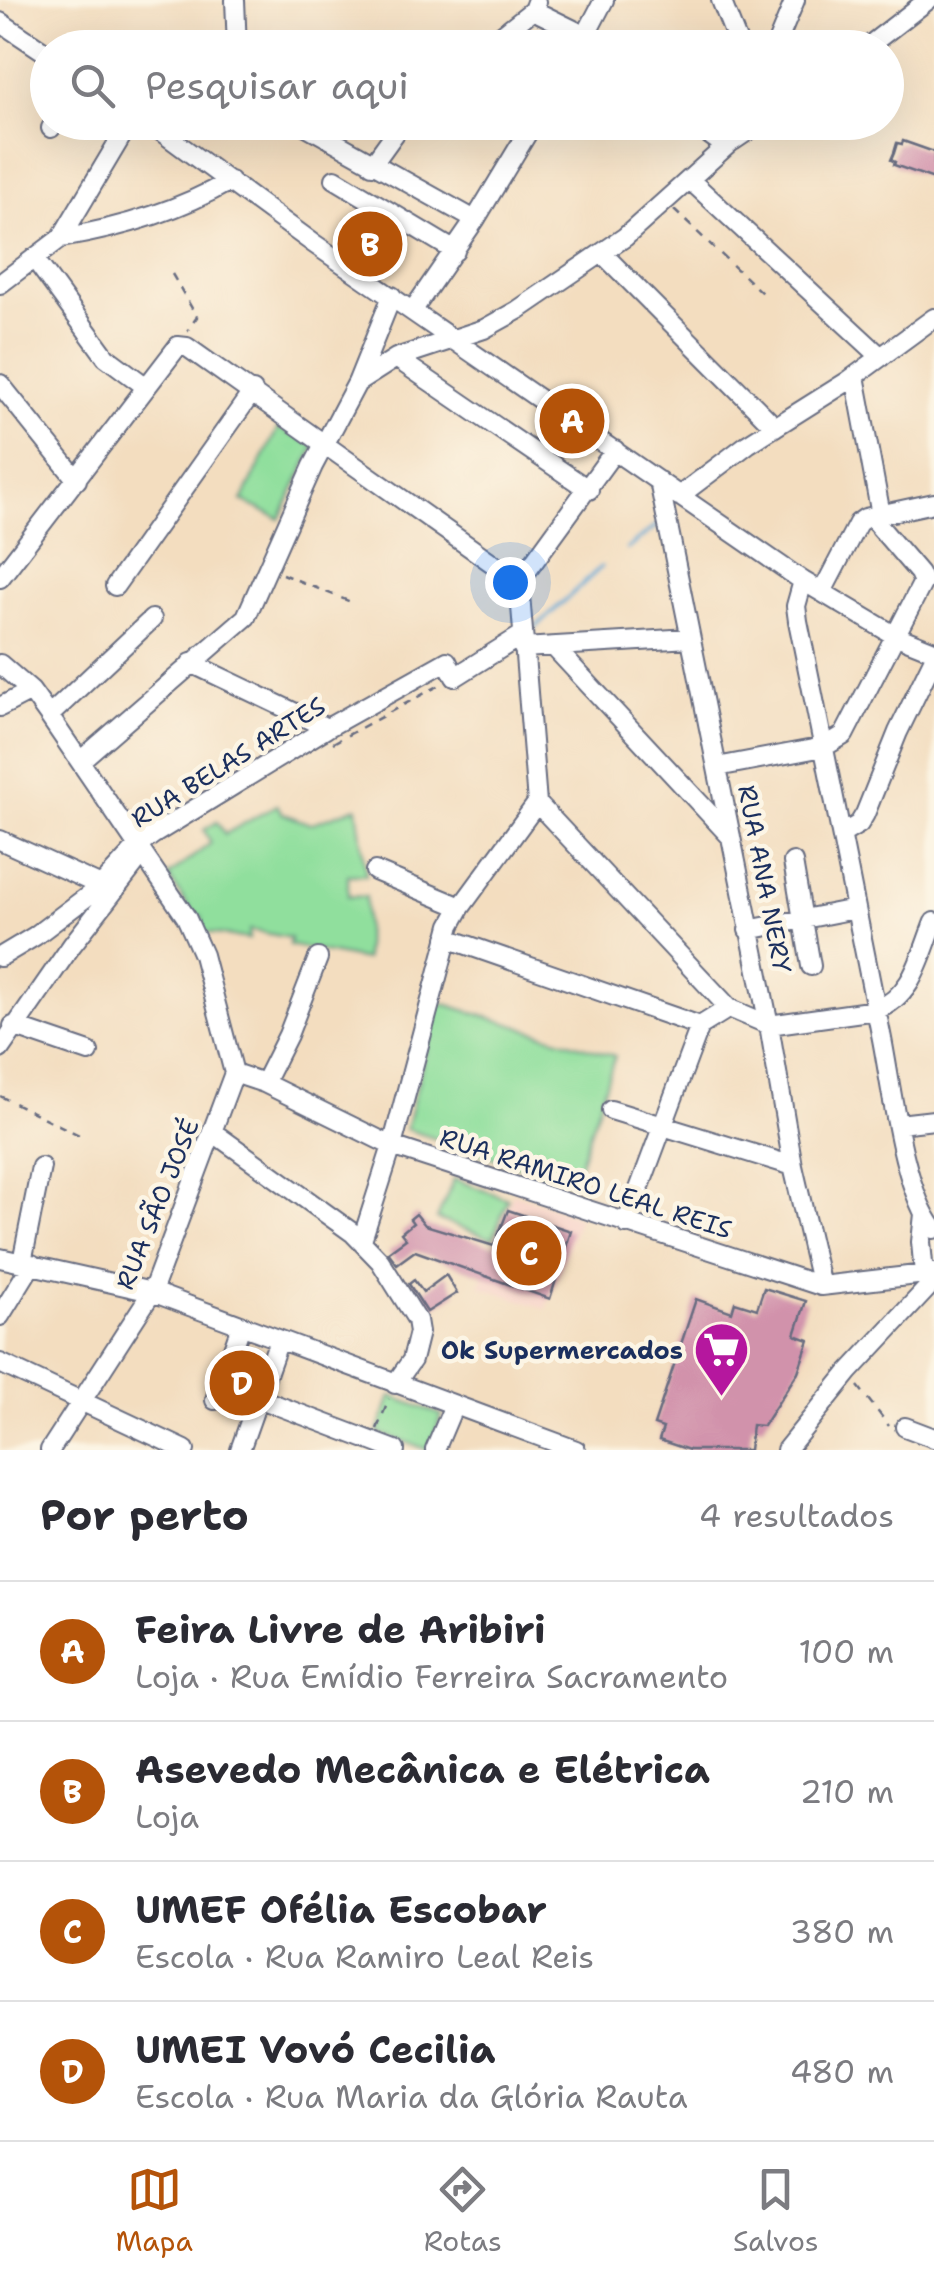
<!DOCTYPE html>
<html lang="pt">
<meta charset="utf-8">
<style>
:root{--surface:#fff;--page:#f2f2f3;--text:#2b2b33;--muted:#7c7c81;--line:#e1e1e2;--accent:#b45309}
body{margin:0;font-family:"Shantell Sans",sans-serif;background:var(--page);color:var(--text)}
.you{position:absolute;left:510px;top:582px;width:35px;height:35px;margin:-25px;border:8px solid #fff;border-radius:50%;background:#1a73e8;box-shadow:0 0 0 15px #1a73e833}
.badge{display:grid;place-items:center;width:65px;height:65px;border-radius:50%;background:var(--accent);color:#fff;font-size:32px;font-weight:700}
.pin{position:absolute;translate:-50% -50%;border:5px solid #fff;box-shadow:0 2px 10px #0006}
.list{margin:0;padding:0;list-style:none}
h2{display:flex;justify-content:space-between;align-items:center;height:130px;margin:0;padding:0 40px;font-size:42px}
h2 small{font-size:32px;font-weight:400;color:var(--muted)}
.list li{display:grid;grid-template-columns:65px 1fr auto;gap:30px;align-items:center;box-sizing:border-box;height:140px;padding:0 40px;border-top:2px solid var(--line)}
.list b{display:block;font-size:38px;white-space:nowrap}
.list p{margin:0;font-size:32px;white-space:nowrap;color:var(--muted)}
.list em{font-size:32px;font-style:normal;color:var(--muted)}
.icon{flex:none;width:55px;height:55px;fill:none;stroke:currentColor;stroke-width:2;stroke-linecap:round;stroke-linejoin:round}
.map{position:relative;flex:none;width:934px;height:1450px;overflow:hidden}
.search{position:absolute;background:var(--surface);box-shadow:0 10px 40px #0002;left:30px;right:30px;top:30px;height:110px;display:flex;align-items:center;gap:25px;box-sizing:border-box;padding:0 35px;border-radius:55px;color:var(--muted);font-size:38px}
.sheet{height:690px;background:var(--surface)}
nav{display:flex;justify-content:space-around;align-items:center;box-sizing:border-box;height:140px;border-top:2px solid var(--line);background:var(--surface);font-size:28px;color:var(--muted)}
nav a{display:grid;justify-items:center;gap:5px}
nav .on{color:var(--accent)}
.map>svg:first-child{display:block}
.built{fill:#f7d1c8}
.green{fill:#90df9d;stroke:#56877e;stroke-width:2.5}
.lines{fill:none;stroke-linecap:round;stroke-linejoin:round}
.stream{stroke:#5ba4d2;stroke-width:4}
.building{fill:#d192ab}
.minor-casing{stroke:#676c80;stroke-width:22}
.path{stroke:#676c80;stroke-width:2.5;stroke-dasharray:8 8;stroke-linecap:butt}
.minor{stroke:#fff;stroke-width:18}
.labels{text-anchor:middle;stroke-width:9;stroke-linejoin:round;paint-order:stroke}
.street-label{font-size:25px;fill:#1b2f5e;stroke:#fcf5e5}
.poi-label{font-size:25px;font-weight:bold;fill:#1b2f5e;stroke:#fcf5e5;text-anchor:end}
</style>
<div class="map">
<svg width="934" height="1450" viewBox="0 0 934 1450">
<rect width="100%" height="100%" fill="#fcf5e5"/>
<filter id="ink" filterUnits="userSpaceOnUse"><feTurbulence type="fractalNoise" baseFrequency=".01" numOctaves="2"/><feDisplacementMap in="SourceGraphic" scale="20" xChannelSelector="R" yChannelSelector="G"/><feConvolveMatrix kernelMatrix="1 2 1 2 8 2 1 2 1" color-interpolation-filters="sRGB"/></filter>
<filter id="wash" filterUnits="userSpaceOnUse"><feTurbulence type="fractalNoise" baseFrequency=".0048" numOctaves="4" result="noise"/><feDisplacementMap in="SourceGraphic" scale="40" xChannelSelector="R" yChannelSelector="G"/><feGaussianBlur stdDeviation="2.25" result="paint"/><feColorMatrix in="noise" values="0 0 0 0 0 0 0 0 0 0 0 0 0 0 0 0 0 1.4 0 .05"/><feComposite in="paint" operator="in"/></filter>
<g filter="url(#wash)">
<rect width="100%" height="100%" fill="#f3ddbf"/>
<path class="built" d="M513 1193 579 1217 546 1309 480 1286Z"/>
<path class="green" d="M278 428 315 446 280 519 242 501Z
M277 805 282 813 310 824 357 807 366 875H348V896L366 897 365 960 289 945 290 938 250 930 249 939 203 932 202 916 192 912 168 876 211 843 204 830 217 822 225 834Z
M438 1002 615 1056 573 1184 406 1129Z
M454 1179 508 1199 493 1239 437 1219Z
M391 1396 442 1415 429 1450 378 1433Z"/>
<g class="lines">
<path class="stream" d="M627 549 661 522
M535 628 601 567"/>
</g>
<g id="blocks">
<path class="building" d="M903 141 934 152V179L894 165 895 162 891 160 894 153 897 143 902 144Z
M508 1210 571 1231 550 1299 415 1251 397 1264 388 1252 406 1239 401 1233 413 1223 410 1219 416 1214 425 1225 494 1246Z
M446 1275 457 1293 427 1312 409 1284 414 1280 423 1292Z
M764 1288 806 1301 795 1335 809 1340 798 1372 763 1426 752 1425 749 1450H689L659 1440 663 1428 654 1425 696 1299 732 1312 735 1302 757 1309Z"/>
</g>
</g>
<g filter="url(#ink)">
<use href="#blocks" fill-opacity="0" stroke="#676c80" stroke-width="2.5"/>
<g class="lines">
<defs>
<path id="minor" d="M235 0 237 48
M721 0 740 48
M533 10 586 36 599 48
M0 22 48 54
M485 48 533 10 536 2
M579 48 604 0
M775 48 795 0
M866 48 928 0
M148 122 313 243 803 581 894 635 934 651
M299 122 475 220
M692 122 725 146
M51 128 55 122
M733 141 761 122
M372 165 403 122
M335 179 455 251
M690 180 881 357
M61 238C121 228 178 211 230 181
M602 253 775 427
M34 258 106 357 145 386
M0 284 61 238 130 122
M413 310 475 220 534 122
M396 358 589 490
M855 376 881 515
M357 383 396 358 484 329 518 310 625 237 732 141 741 122
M0 384 77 480
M659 481 769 1025 793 1166 821 1286
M679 496 748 444 848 381 934 318
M0 578 178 346 187 347 519 582
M803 581 796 606 798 621C827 760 854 900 882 1039 892 1090 903 1190 934 1229
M519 582 537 803 729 1008 769 1025 876 1010C913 996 920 957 934 922
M519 582 615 450
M115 586 253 391
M822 592 858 523 865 518 934 503
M554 647 731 837
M523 648 690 638
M191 663 327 728
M0 664 31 691 49 716 186 917 203 955 234 1073
M0 707 31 691
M49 716 152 619
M80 761 246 617 313 466 357 383 392 296
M717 767 824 747 844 735 923 582 919 573 871 517
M842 834 859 824 865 814 898 732 934 658
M0 840 101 886
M793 862 811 966
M375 871 461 907
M748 930 855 909
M447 938 700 1026
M0 957 35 936 101 886 139 845 154 834 327 728 447 661 455 677 522 635
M13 1026 89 1052
M0 1049 72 945 135 864
M234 1073 264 1083 392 1146 821 1286 934 1273
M264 1083 288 1035 318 958
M611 1110 793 1166
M899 1124 934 1120
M214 1133 353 1233 380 1261 417 1320 419 1332 412 1360 395 1384
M924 1214 921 1242 924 1274
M626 1224 700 1026 729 1008
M362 1240 392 1146 451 925 461 907 537 803
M0 1258 152 1292 576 1450
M22 1262 41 1167
M0 1316 32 1264
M0 1363 185 1450
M258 1398 395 1450
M215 1400 241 1326
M905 1427 934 1438
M50 1450 152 1292 234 1073
M240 1450 279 1340
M435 1450 454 1405
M786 1450 849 1372 934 1281"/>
</defs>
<use href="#minor" class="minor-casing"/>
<path class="path" d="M674 210 763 294
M172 274 197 317 187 331
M282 574 351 602
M333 743 440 685
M0 1096 83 1137
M858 1386 889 1426
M377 1429 389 1399"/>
<use href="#minor" class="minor"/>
</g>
</g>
<defs>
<symbol id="supermarket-pin" viewBox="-11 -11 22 30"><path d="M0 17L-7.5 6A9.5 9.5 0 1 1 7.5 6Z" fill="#b5179e" stroke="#fcf5e5"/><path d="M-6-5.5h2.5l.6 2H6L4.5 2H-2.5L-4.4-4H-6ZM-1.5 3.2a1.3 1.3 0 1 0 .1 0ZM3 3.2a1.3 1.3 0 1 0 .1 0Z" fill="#fff"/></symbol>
</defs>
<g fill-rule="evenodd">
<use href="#supermarket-pin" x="690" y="1318" width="63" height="86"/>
</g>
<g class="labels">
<g class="street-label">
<text transform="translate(228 762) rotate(-32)" y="9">RUA BELAS ARTES</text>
<text transform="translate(765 879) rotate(79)" y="9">RUA ANA NERY</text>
<text transform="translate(586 1183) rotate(18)" y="9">RUA RAMIRO LEAL REIS</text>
<text transform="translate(157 1204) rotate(-68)" y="9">RUA SÃO JOSÉ</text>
</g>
<g class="poi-label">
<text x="683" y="1359">Ok Supermercados</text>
</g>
</g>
</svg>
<div class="you"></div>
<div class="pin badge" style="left:572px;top:421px">A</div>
<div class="pin badge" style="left:370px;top:244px">B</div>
<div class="pin badge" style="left:529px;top:1253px">C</div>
<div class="pin badge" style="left:242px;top:1383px">D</div>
<div class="search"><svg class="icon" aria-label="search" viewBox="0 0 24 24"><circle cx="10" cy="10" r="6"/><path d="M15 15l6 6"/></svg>Pesquisar aqui</div>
</div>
<section class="sheet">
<h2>Por perto<small>4 resultados</small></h2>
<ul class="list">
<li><span class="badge">A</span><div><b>Feira Livre de Aribiri</b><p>Loja · Rua Emídio Ferreira Sacramento</p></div><em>100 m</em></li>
<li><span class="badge">B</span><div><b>Asevedo Mecânica e Elétrica</b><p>Loja</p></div><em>210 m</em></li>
<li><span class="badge">C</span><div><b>UMEF Ofélia Escobar</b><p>Escola · Rua Ramiro Leal Reis</p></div><em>380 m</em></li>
<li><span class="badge">D</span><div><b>UMEI Vovó Cecilia</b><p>Escola · Rua Maria da Glória Rauta</p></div><em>480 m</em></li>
</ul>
</section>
<nav>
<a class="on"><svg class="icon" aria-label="map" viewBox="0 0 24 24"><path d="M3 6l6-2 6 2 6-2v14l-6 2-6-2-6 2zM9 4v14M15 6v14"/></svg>Mapa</a>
<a><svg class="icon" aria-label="directions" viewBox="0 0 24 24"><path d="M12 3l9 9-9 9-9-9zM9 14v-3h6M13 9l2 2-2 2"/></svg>Rotas</a>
<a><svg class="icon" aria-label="saved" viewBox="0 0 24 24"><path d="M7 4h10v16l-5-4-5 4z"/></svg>Salvos</a>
</nav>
